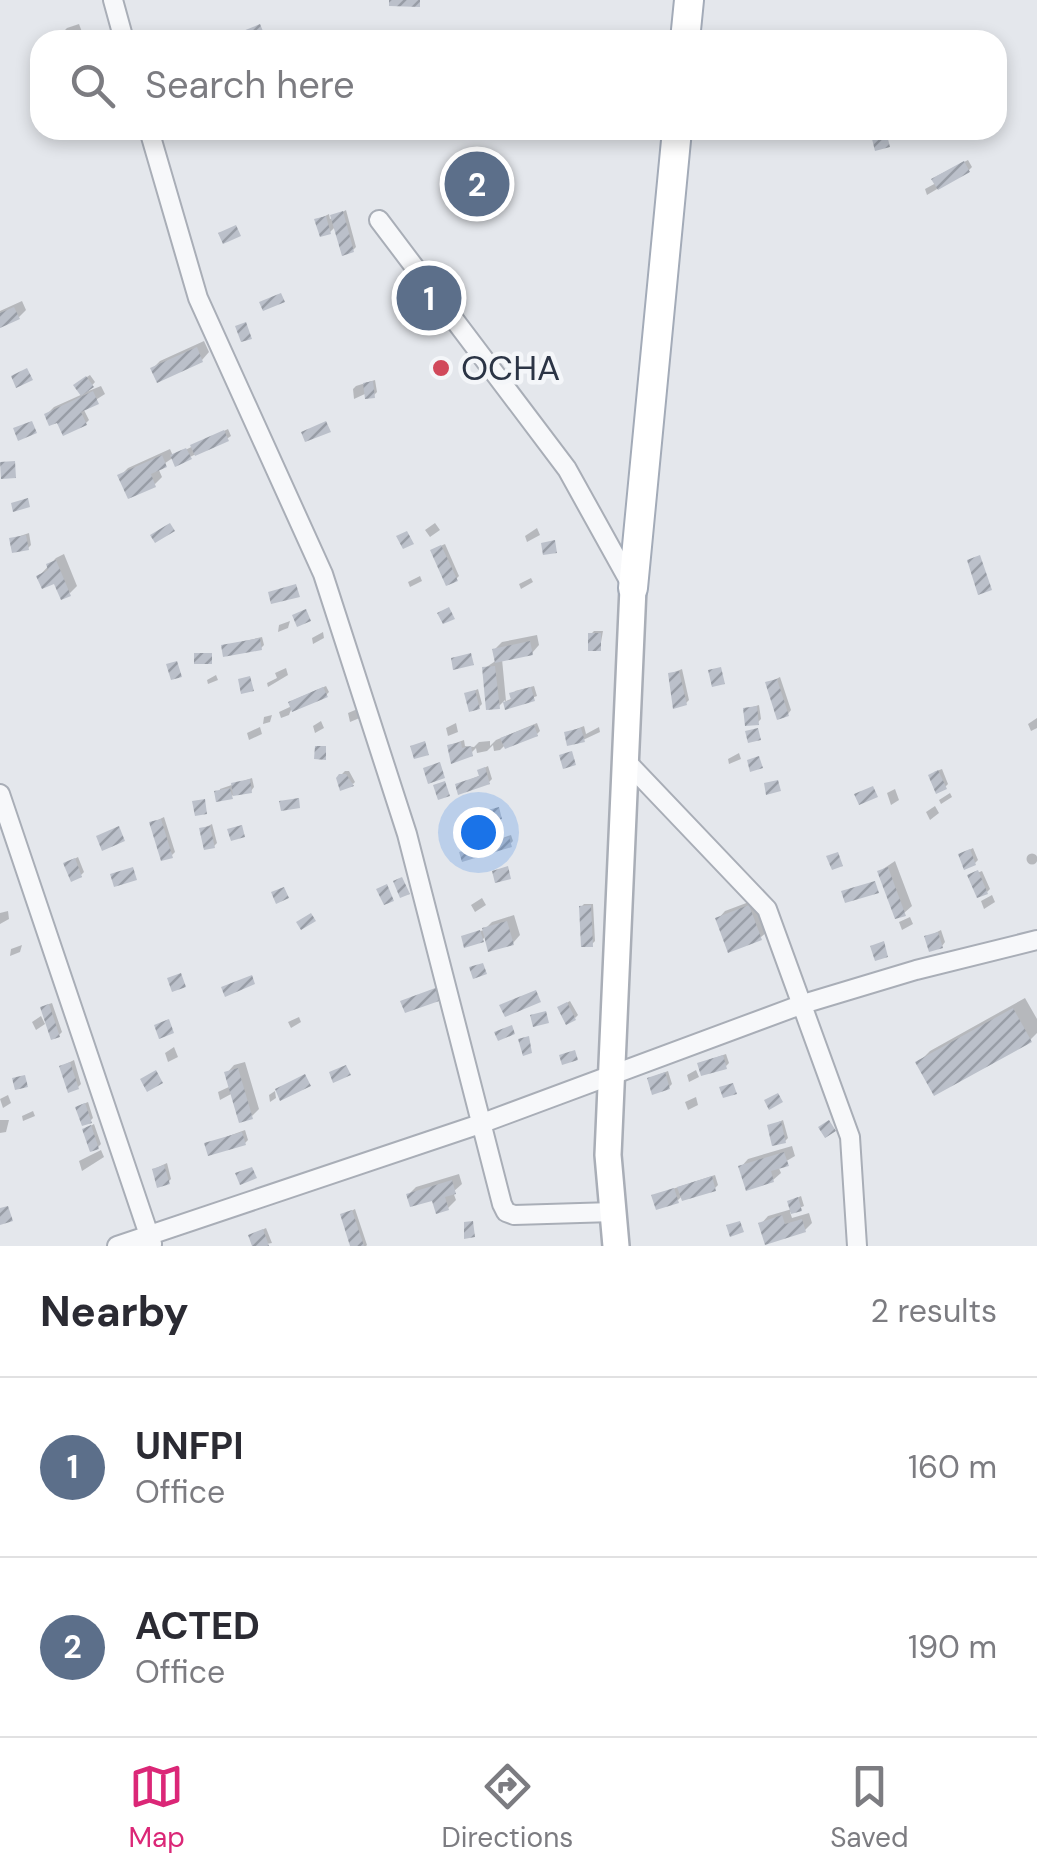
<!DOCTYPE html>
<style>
:root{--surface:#fff;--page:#f2f2f3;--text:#2b2b33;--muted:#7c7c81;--line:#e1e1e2;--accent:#db2777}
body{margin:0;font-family:"DM Sans",sans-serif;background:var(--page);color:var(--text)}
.you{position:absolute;left:478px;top:832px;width:35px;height:35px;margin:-25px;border:8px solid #fff;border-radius:50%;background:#1a73e8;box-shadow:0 0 0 15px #1a73e833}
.badge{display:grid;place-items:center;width:65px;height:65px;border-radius:50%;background:var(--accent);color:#fff;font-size:32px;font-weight:700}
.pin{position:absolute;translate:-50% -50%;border:5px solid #fff;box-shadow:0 2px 10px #0006}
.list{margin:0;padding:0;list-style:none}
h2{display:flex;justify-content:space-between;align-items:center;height:130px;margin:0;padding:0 40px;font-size:42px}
h2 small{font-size:32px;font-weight:400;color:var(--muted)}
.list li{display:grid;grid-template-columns:65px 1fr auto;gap:30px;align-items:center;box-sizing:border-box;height:180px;padding:0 40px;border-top:2px solid var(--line)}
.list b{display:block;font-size:38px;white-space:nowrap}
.list p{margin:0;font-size:32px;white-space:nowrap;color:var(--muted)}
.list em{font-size:32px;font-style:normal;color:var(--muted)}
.icon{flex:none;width:55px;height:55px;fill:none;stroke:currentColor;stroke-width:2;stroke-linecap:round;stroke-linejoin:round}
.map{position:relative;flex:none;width:1037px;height:1246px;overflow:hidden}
.search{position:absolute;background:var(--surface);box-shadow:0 5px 15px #0003;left:30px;right:30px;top:30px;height:110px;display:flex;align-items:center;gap:25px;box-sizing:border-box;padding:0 35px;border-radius:30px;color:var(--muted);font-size:38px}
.sheet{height:490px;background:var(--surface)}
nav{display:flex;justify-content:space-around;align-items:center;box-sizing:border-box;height:140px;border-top:2px solid var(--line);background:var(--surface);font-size:28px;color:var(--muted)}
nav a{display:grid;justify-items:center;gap:5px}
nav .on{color:var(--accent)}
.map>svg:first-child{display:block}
.shadow{fill:#0003}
.building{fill:url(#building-hatch)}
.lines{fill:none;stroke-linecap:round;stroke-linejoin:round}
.minor-casing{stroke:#a9aeb7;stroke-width:22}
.secondary-casing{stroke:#a9aeb7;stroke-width:30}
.primary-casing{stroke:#a3abb8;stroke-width:32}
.minor{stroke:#f7f8fa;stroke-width:18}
.secondary{stroke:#fff;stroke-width:25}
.primary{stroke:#fff;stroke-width:28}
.poi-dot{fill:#d1495b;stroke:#f4f6f9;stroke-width:4}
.labels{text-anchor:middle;stroke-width:9;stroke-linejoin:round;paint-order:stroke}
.poi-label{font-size:35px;fill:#2b3445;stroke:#f4f6f9;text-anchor:start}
</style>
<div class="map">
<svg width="1037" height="1246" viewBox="0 0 1037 1246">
<defs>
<pattern id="building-hatch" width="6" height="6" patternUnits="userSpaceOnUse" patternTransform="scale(2.5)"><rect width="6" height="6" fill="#bbc0ca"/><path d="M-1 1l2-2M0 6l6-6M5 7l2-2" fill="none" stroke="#989da6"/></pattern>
</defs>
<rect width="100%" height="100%" fill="#e4e7ec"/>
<path class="shadow" d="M79 24 85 40H62L60 35 67 28Z
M968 160 972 167 969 170 927 195 925 189 936 183 937 176Z
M346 210 356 247 353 250 336 226 330 232 317 220 329 214 330 219Z
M22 301 26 310 19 317 0 325V311Z
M204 341 209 352 202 360 153 368 160 361Z
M90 375 95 382 86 392 101 386 105 394 83 408 89 420 86 423 69 414H47L54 407 83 394 79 382Z
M375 380 377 392 374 395 367 393 354 399 353 389 356 386Z
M228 429 231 436 228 438 190 457H174L158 468 162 477 155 484 120 476 128 468 170 449 173 456Z
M435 523 440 530 430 537 425 530Z
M537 528 540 535 527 542 525 536Z
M29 533 31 545 28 548 11 539Z
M445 544 459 576 456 579 436 548Z
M64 554 77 586 70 593 55 580 39 576 56 558Z
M420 576 422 581 410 587 408 582Z
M531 578 533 582 521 589 519 584Z
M290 621 288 628 278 632 279 625Z
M594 631H603L600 648 591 634Z
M323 632 324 638 313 644 312 638Z
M537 635 539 645 532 653 502 659 506 701 513 698 515 691 534 686 537 696 507 707 505 700 499 706 485 668 497 660 494 650 502 642Z
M262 637 264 645 261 648 223 646Z
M286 668 288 675 268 687 267 683 277 678 275 673Z
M682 669 689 700 686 703 670 674Z
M216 675 218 680 208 684 207 680Z
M780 677 791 710 788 714 768 683Z
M326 686 329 692 326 695 291 710 289 715 281 718 279 712 292 706 294 700Z
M478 689 482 704 479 707 467 694Z
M759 705 761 719 758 722 746 709Z
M360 708 362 717 350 722 348 713Z
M272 715 270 722 263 724 264 717Z
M1037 718V728L1031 731 1028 724Z
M321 721 324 728 315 733 313 726Z
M456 723 458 732 448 736 446 728Z
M537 723 540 731 537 734 506 744 500 750 494 751 493 745 487 751 477 753 476 748 471 753 450 745 464 740 465 746 474 747 479 742 490 741V746L496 740Z
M584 726 586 734 599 727 600 732 583 740 566 733Z
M260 727 262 734 249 740 247 733Z
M739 753 741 759 729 764 728 759Z
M488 766 492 779 489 782 457 785 481 775 480 770Z
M942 769 948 784 945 787 934 772Z
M345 771H349L355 782 353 784 338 778Z
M252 778 254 787 251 791 218 799 220 789Z
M895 789 899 800 891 805 887 793Z
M950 793 952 797 941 804 939 800Z
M935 806 939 813 930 820 926 812Z
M164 817 175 852 172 855 152 823Z
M212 824 217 843 214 846 202 829Z
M511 835 513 841 510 844 461 853Z
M973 848 978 860 975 863 961 854Z
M1026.5 859a5.5 5.5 0 1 1 11 0a5.5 5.5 0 1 1-11 0Z
M78 857 84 872 81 875 66 863Z
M895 861 912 906 904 913 880 871Z
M982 871 990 889 987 892 970 876Z
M992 895 995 902 984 909 981 901Z
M482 898 486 905 475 912 471 905Z
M757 899 769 930 761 937 729 950 718 919 725 911Z
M584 904H593L595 941 592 944 581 907Z
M8 911 9 919 0 924V913Z
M514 915 520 935 513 943 486 936 482 940 463 936 484 930 492 922Z
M910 917 913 924 902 930 899 922Z
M941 930 945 942 942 946 927 937Z
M22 945 20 952 10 956 11 949Z
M1025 998 1037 1019V1033L1030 1040 918 1063 930 1051Z
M570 1001 578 1015 575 1018 563 1005Z
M52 1003 62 1032 59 1035 46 1005Z
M41 1016 45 1024 36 1030 32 1022Z
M299 1017 301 1022 291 1028 288 1022Z
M174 1047 178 1057 168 1062 165 1053Z
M726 1054 729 1063 726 1066 700 1063Z
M74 1060 81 1084 78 1087 62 1066Z
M245 1062 259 1109 252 1116 233 1093 220 1100 218 1092 231 1086 227 1073 234 1065Z
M696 1070 699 1077 689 1082 687 1075Z
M668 1071 672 1084 669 1087 650 1078Z
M275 1091 276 1098 270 1102 269 1095Z
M8 1095 11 1103 3 1108 0 1099Z
M696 1097 698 1105 688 1110 685 1102Z
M88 1102 93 1118 90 1121 81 1105Z
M33 1111 35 1116 23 1121 22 1116Z
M0 1120H9L6 1132 0 1133Z
M783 1120 788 1138 785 1141 770 1126Z
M94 1124 101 1144 98 1147 84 1129Z
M245 1130 248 1140 245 1143 207 1144Z
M792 1146 795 1156 778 1166 781 1173 773 1180 741 1167 748 1159Z
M101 1150 104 1157 82 1171 79 1161Z
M167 1163 171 1179 168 1182 154 1169Z
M459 1174 462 1184 453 1192 456 1200 448 1208 433 1197 409 1194 416 1187Z
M715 1175 718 1185 715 1188 682 1196 677 1201 654 1195Z
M801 1196 804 1206 790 1212 792 1218 809 1213 812 1223 805 1230 761 1224 768 1216 792 1209 790 1201Z
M355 1209 367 1245 366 1246H353L343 1215Z
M266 1228 272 1243 255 1246 251 1235Z"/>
<path class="building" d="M389 0H420V7L389 6Z
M260 24 265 36 255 40H229L228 37Z
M887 135 890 147 875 151 872 139Z
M964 161 970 172 938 190 931 179Z
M343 211 354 252 342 256 330 215Z
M326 216 331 234 320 237 314 219Z
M236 225 241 236 223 244 218 233Z
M281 293 285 302 263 311 259 302Z
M14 307 20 319 0 328V313Z
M246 322 252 339 241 342 235 326Z
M197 347 203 362 157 383 150 368Z
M27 368 33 380 16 388 11 376Z
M86 376 94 387 81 396 73 385Z
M373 381 375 398 365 399 363 383Z
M93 391 99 404 81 412 87 425 63 436 57 423 49 426 44 414Z
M32 421 37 433 18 441 13 428Z
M326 421 331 432 305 442 301 432Z
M224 430 229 441 195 456 190 445Z
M186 448 192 459 175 467 170 455Z
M162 455 167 467 151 474 156 487 128 499 117 475Z
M15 461 16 478 1 479 0 462Z
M28 498 30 507 13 512 11 503Z
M170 523 175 531 155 543 150 535Z
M407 531 414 544 403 549 396 536Z
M26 535 29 550 12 553 9 538Z
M555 540 557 553 543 555 541 543Z
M441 545 458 581 446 586 430 550Z
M980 555 992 590 978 595 967 560Z
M56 560 71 596 61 600 54 584 42 589 36 576 48 570 46 564Z
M296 584 300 597 271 604 268 592Z
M449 607 455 619 443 624 437 613Z
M306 609 311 621 297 627 292 615Z
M588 633H601V651H588Z
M260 638 262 650 223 657 221 645Z
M530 641 533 655 495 663 492 649Z
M194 653H212V664H194Z
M471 653 474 665 453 670 451 658Z
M177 661 182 677 171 680 166 664Z
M495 666 500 709 486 710 482 667Z
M721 667 725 684 712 687 708 670Z
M679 671 687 705 673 709 668 673Z
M250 676 254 691 241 694 238 679Z
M777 679 789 716 777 720 765 682Z
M323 687 328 697 292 712 288 702Z
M531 687 535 701 505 710 503 702 511 700 509 693Z
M475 690 480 709 469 712 464 693Z
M757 706 759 725 745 726 743 708Z
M534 725 538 736 505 749 500 738Z
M581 728 585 742 567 746 564 732Z
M758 728 761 740 748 743 745 731Z
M425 741 429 755 414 759 410 746Z
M461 742 462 748 471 746 473 756 451 764 447 745Z
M315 746H326V760L314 759Z
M572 751 576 765 563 769 559 755Z
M759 756 763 768 750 772 747 760Z
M440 762 445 778 428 784 423 768Z
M485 767 490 784 458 795 455 784 479 776 477 770Z
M938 770 947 789 936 794 928 775Z
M339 774H346L354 786 340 791 336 778Z
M250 779 252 793 233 796 231 783Z
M778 780 781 791 766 795 764 783Z
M445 781 450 796 438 800 433 785Z
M873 786 878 797 859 805 854 794Z
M230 788 233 799 216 802 214 791Z
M299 798 300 808 281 811 279 801Z
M205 799 207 814 195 816 192 801Z
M499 807 502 819 487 823 484 811Z
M161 819 173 858 161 861 149 822Z
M242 825 245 837 231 841 227 829Z
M119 826 125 841 102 851 96 836Z
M210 826 215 848 204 850 199 828Z
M509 837 512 847 462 862 459 852Z
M970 849 976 865 964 870 958 854Z
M838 852 843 866 832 870 826 856Z
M75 858 82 877 71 882 63 863Z
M508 866 511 879 495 883 492 871Z
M133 867 137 880 114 887 110 874Z
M888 867 906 916 895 919 877 871Z
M978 870 988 894 977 898 967 875Z
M402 877 410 894 400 898 393 881Z
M875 881 879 893 845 903 841 891Z
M387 884 394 901 384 905 376 889Z
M284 887 289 898 276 904 271 892Z
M591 905 593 947H581L579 906Z
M749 905 762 940 728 953 715 918Z
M311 913 316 921 301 930 296 922Z
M507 921 514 945 488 952 482 928Z
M480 930 484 942 464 948 461 936Z
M938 932 943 948 929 952 924 936Z
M884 941 888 957 875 961 870 946Z
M483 963 487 974 473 979 469 967Z
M181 973 186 987 172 992 167 978Z
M252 975 255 984 225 997 221 987Z
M438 987 442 1000 405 1013 400 1001Z
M536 990 541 1002 505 1017 499 1005Z
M567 1002 576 1020 566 1025 557 1007Z
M49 1004 60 1037 51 1040 40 1007Z
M1013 1008 1032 1042 934 1096 915 1062Z
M546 1011 549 1023 533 1027 530 1015Z
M169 1019 174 1033 159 1039 154 1025Z
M512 1025 515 1034 498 1041 494 1032Z
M529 1036 532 1053 523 1056 518 1039Z
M575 1050 578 1060 562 1065 559 1055Z
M723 1055 727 1069 701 1076 697 1063Z
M70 1062 79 1089 68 1093 59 1066Z
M346 1065 351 1075 333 1083 329 1072Z
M238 1068 253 1119 239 1123 224 1072Z
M156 1070 163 1083 147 1092 140 1079Z
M665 1072 670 1089 652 1095 647 1078Z
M305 1074 311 1086 280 1101 275 1089Z
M25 1075 28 1087 15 1090 12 1078Z
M733 1083 737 1094 723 1098 719 1087Z
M778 1093 783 1102 769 1110 764 1100Z
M85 1103 92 1123 82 1126 75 1107Z
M829 1120 836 1131 825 1138 818 1127Z
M781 1121 786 1143 772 1146 767 1125Z
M91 1125 99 1149 90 1152 82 1129Z
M242 1132 246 1145 208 1156 204 1143Z
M784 1152 789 1166 771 1171 774 1182 746 1191 738 1166Z
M164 1165 170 1184 157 1188 152 1169Z
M252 1167 257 1178 240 1185 235 1173Z
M712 1176 716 1191 682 1201 677 1187Z
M452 1180 456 1194 445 1197 449 1210 436 1214 432 1201 410 1207 406 1194Z
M674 1188 679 1203 656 1210 651 1195Z
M798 1197 802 1211 791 1214 787 1201Z
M8 1206 13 1221 0 1225V1208Z
M352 1210 364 1246H350L340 1214Z
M782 1215 785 1224 802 1219 806 1232 765 1245 758 1223Z
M473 1221 475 1237 464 1239V1222Z
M740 1221 744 1232 730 1237 726 1225Z
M263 1229 269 1246H252L248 1235Z"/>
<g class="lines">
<defs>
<path id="minor" d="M113 0 124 40
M149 130 198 298 323 574 407 834 502 1204 506 1212 514 1215 613 1212
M379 220 567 469 633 588
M626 761 767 909 850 1137 857 1246
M0 794 152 1244
M117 1246 480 1124 803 1004 916 970 1037 940"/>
<path id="secondary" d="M616 1246 608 1155 633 588"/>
<path id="primary" d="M685 40 689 0
M633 588 677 130"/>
</defs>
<use href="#minor" class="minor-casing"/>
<use href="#secondary" class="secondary-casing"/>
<use href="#primary" class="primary-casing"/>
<use href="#minor" class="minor"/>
<use href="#secondary" class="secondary"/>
<use href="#primary" class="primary"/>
</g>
<circle class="poi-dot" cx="441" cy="368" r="10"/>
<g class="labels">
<g class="poi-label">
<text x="461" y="380">OCHA</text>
</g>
</g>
</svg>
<div class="you"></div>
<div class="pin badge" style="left:429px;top:298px;background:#5c6f8a">1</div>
<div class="pin badge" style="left:477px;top:184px;background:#5c6f8a">2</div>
<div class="search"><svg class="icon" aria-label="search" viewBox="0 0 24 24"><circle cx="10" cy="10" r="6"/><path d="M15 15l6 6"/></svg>Search here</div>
</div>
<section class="sheet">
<h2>Nearby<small>2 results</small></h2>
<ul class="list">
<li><span class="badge" style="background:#5c6f8a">1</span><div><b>UNFPI</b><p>Office</p></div><em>160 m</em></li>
<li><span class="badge" style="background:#5c6f8a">2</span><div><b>ACTED</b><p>Office</p></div><em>190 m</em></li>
</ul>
</section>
<nav>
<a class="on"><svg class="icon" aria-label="map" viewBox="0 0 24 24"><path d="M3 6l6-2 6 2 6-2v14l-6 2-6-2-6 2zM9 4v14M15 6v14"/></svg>Map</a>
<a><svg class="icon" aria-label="directions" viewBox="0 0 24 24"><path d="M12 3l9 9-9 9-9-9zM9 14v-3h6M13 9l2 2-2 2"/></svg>Directions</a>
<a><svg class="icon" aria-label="saved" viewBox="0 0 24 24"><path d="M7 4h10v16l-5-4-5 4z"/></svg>Saved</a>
</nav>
